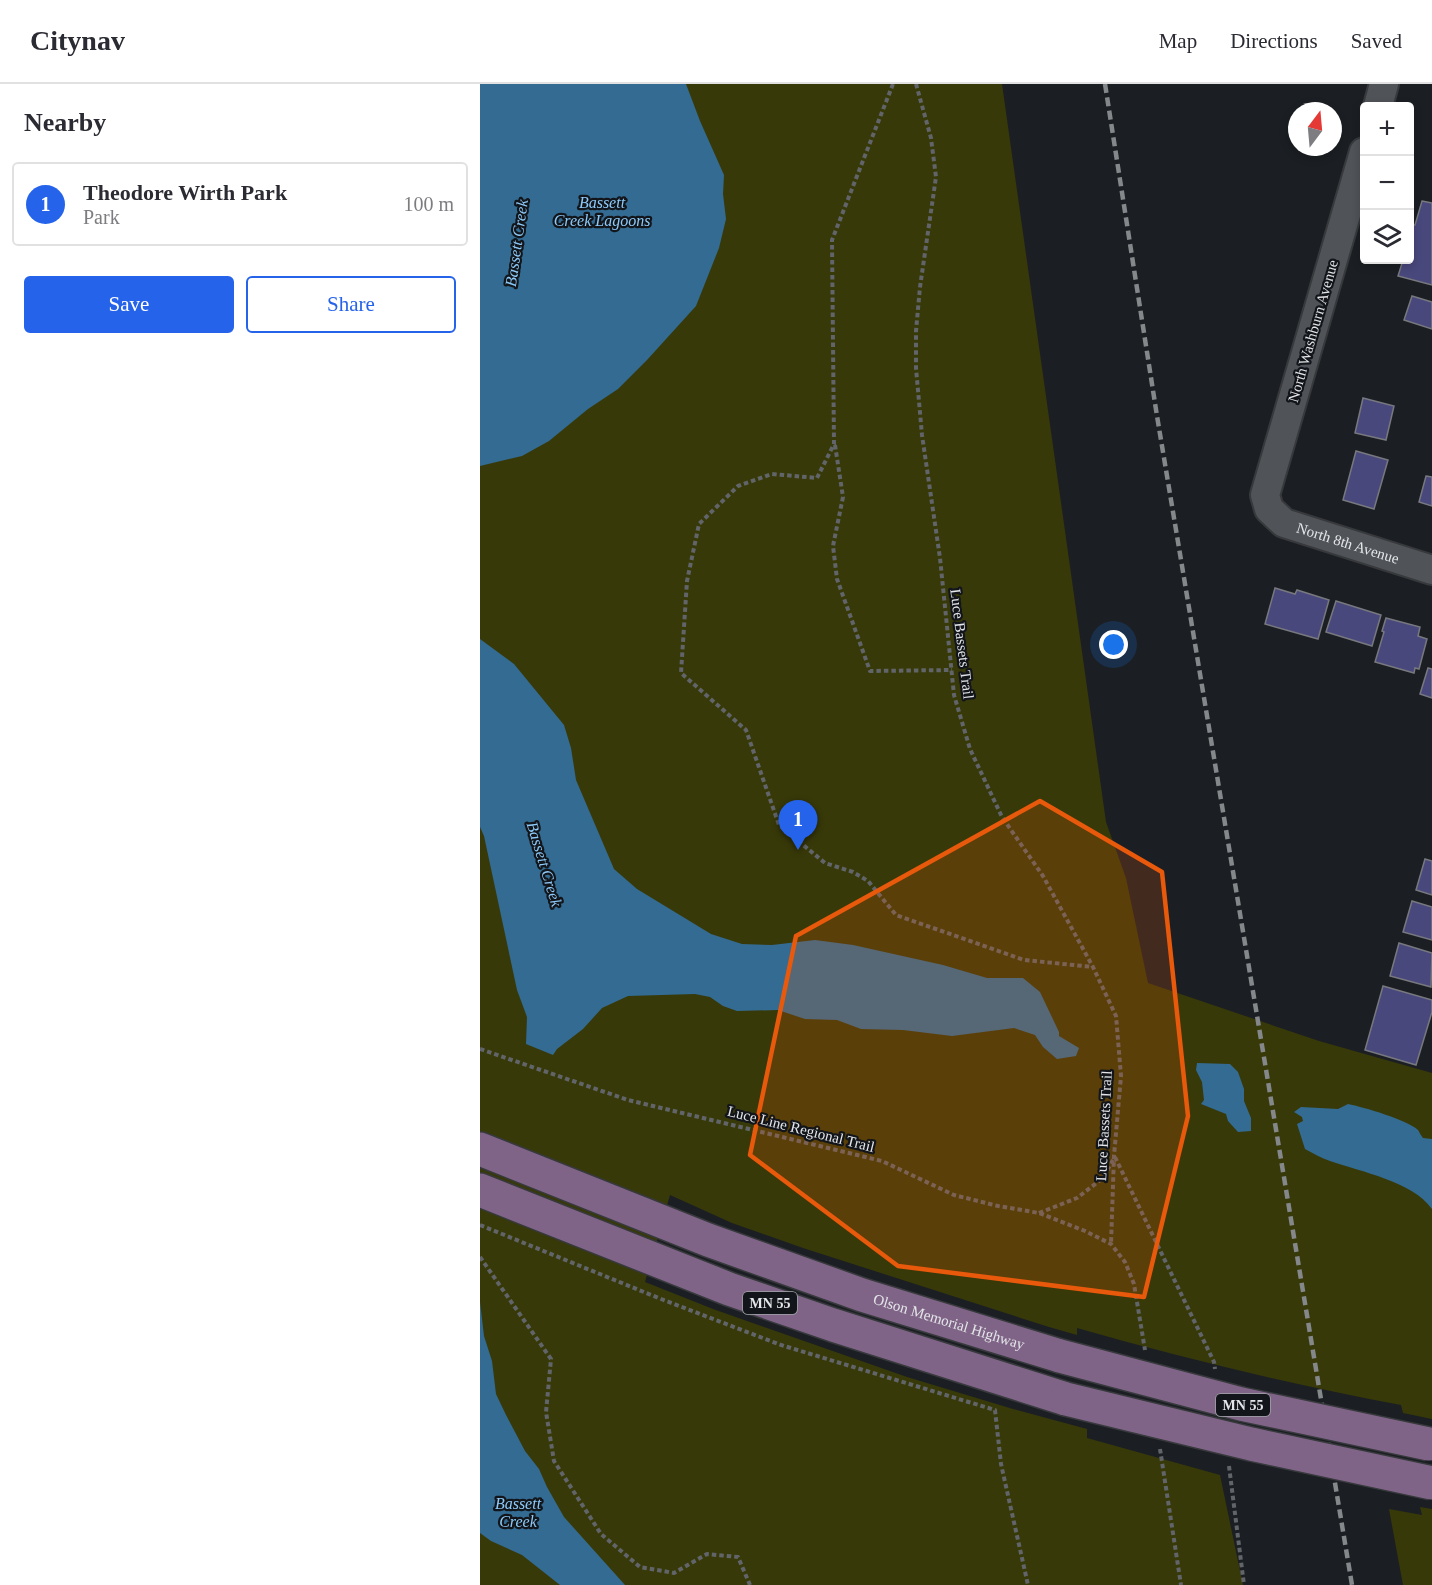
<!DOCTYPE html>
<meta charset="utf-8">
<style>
:root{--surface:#fff;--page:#f7f7f7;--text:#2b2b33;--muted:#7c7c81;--line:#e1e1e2;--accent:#2563eb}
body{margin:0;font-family:"Times New Roman",serif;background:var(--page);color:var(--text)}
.controls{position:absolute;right:18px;top:18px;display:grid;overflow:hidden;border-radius:6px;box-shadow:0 3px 9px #0003}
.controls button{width:54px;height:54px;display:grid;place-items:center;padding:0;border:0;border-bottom:2px solid var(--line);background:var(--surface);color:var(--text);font:30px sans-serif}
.compass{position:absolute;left:808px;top:18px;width:54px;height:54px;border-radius:50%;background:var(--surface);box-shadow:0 3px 9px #0003;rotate:16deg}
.you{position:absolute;left:634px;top:561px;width:21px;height:21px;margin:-15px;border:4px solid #fff;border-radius:50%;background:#1a73e8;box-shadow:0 0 0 9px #1a73e833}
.badge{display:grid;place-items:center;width:39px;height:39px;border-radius:50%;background:var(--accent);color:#fff;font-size:20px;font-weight:700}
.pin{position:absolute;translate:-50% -50px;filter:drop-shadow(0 2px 3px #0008)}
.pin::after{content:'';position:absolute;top:32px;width:21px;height:18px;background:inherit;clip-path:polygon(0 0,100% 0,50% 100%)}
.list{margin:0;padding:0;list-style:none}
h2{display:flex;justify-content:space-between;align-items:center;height:78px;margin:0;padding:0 24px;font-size:26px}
h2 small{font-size:20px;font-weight:400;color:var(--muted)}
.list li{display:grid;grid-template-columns:39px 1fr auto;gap:18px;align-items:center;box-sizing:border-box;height:84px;margin:0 12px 12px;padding:0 12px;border:2px solid var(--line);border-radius:6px}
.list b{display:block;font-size:22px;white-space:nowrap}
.list p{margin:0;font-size:20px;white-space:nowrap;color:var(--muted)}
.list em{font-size:20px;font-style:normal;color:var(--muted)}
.actions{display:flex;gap:12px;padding:18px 24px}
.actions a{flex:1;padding:14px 0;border:2px solid var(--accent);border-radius:6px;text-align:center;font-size:21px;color:var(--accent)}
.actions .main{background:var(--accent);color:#fff}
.icon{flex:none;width:33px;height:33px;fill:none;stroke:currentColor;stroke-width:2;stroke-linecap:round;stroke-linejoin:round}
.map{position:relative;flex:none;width:952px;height:1501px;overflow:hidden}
header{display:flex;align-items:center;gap:36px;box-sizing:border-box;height:84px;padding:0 30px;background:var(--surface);border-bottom:2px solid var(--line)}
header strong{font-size:28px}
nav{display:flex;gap:33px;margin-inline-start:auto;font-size:21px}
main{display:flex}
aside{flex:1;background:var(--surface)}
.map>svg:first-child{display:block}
.green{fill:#383909}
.water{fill:#336b92}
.building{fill:#49487d;stroke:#78787f;stroke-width:1.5}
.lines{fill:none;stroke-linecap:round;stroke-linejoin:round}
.minor-casing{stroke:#37393c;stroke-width:32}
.major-casing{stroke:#37393c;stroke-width:36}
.path{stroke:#616468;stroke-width:4;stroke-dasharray:4.5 3;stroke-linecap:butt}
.minor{stroke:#505459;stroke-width:28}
.major{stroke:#7f6487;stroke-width:33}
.rail{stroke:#85888b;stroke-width:4.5;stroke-dasharray:9 4.5;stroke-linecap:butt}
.major-bridge-casing{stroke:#37393c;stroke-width:36;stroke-linecap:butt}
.major-bridge{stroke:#7f6487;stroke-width:33}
.marked{fill:#e8590c;fill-opacity:0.2;stroke:#e8590c;stroke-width:4.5;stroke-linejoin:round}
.labels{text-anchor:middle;stroke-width:4.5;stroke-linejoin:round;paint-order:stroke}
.shield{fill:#12151a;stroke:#a4a7aa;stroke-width:1.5}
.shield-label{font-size:14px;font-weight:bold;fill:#e3e5e8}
.street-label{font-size:15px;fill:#e3e5e8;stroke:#12151a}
.water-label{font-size:16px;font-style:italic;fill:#8ccaf9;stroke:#12151a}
</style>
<header>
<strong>Citynav</strong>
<nav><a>Map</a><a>Directions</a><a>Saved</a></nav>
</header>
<main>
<aside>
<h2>Nearby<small></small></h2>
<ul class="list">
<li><span class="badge">1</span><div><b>Theodore Wirth Park</b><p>Park</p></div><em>100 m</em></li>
</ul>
<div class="actions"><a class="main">Save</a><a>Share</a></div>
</aside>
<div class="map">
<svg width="952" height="1501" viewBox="0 0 952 1501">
<rect width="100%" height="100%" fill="#1b1f23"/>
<path class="green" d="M0 0H522L626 738 646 794 668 899 839 957 952 989V1335L923 1329 921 1321C812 1301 703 1274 597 1244V1251L569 1243 323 1164 252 1139 190 1111 165 1198 233 1225 427 1293 533 1325 607 1345V1354L740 1391 763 1501H0Z
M940 1423 952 1425V1501H923L909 1425 942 1431Z"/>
<path class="water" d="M0 0H206L220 37 244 91 243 110 246 135 239 164 216 222 167 276 138 305 108 325 69 357 42 372 0 382Z
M0 555 34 580 84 641 91 664 96 696 134 785 157 805 231 850 262 860 292 861 335 856 373 861 463 881 507 894H543L560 908 579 948V952L599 964 596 972 577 975 563 963 555 951 534 944 472 952 423 946 381 945 357 936 325 935 298 926 257 927 243 922 230 913 215 910 148 912 122 924 103 945 77 965 73 971 46 960 47 933 37 906 4 752 0 743Z
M717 979 750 980 758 988 764 1005V1017L771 1034V1047L758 1048 748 1037 746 1030 721 1020 724 1016 722 998 716 986Z
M868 1020C883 1023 928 1036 938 1046 938 1046 942 1053 943 1054L952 1055V1125C932 1097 881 1088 850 1077 841 1074 833 1069 825 1065L817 1040 823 1037 822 1033 814 1028 821 1023 858 1025Z
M0 1218 4 1252 12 1277 16 1310 26 1331 45 1367 59 1385 67 1403 84 1433 145 1501H80L42 1471 11 1457 0 1449Z"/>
<path class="building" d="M942 117 952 119V201L918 192 923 176H930V152L933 141H935Z
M932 212 952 218V245L924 236Z
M883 314 914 322 906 356 875 349Z
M876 367 908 376 894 425 863 416Z
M946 392 952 393V422L939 418Z
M795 504 815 510 817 506 849 516 838 555 785 540Z
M856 517 901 531 892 562 846 548Z
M906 534 940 543 938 552 947 555 939 585 935 584 934 589 895 578 904 548 902 547Z
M948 584 952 585V614L940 610Z
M945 775 952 777V811L936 806Z
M932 817 952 823V856L923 848Z
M919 859 952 869 951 903 910 892Z
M903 902 952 916V928L936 981 885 966Z"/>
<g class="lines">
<defs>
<g id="minor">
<path d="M898 22 904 0"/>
<path id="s1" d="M884 68 785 411 789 425 804 439 952 486"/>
</g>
<g id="major">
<path id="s2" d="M0 1065 228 1156 382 1211 580 1272"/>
<path d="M0 1106 249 1205 353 1241 586 1315"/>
</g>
</defs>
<use href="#minor" class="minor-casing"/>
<use href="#major" class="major-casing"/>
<path class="path" d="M413 0 352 156 354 360 337 394 292 390 258 402 219 440 207 497 201 589 266 646 299 741 345 779 373 788 388 797 416 831 544 876 613 883
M436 0 451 54 456 93 440 203 436 247V284L442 351 460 474 474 611 490 665 522 733 563 792 613 883 636 932 641 992 634 1072 631 1160
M355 361 363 413 353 462 357 495 390 587 472 586
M0 965 148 1016 402 1077 474 1111 518 1122 559 1129 605 1147 631 1160 645 1178 654 1200 665 1266
M635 1073 734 1278 735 1285
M559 1129 597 1114 623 1094 633 1076
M0 1141 181 1215 301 1261 515 1326 521 1380 548 1501
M0 1173 71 1275 66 1328 74 1377 121 1450 160 1483 194 1489 227 1470 258 1473 270 1501
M680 1365 701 1501
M749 1382 764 1501"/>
<use href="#minor" class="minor"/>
<use href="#major" class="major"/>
<path class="rail" d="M625 0 677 332 872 1501"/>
<defs>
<path id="major-bridge" d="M580 1272 761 1320 949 1360
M586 1315 771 1360 952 1399"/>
</defs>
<use href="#major-bridge" class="major-bridge-casing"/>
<use href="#major-bridge" class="major-bridge"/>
</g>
<path class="marked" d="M560 717 682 788 708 1032 664 1213 418 1182 270 1071 316 852Z"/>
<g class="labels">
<g class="shield">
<rect x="263" y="1208" width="54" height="22" rx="4.5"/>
<rect x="736" y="1310" width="54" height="22" rx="4.5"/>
</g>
<g class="shield-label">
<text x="290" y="1224">MN 55</text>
<text x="763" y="1326">MN 55</text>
</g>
<g class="street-label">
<text transform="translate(833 247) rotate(-74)" y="5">North Washburn Avenue</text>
<text dy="5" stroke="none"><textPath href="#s1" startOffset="459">North 8th Avenue</textPath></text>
<text transform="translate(482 560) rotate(83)" y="5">Luce Bassets Trail</text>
<text transform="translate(624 1042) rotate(-87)" y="5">Luce Bassets Trail</text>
<text transform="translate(321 1045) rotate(14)" y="5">Luce Line Regional Trail</text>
<text dy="5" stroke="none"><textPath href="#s2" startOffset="500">Olson Memorial Highway</textPath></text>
</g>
<g class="water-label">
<text x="122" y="124">Bassett<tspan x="122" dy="18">Creek Lagoons</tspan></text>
<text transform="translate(36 159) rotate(-82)" y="6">Bassett Creek</text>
<text transform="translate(65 780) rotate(73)" y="6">Bassett Creek</text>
<text x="38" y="1425">Bassett<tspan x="38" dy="18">Creek</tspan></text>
</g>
</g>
</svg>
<div class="controls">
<button>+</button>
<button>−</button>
<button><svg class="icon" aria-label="layers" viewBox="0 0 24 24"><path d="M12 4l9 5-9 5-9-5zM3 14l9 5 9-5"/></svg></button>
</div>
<svg class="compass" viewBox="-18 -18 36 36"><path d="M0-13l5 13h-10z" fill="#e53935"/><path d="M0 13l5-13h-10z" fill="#7c7c81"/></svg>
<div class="you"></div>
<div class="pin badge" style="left:318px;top:766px">1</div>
</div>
</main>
